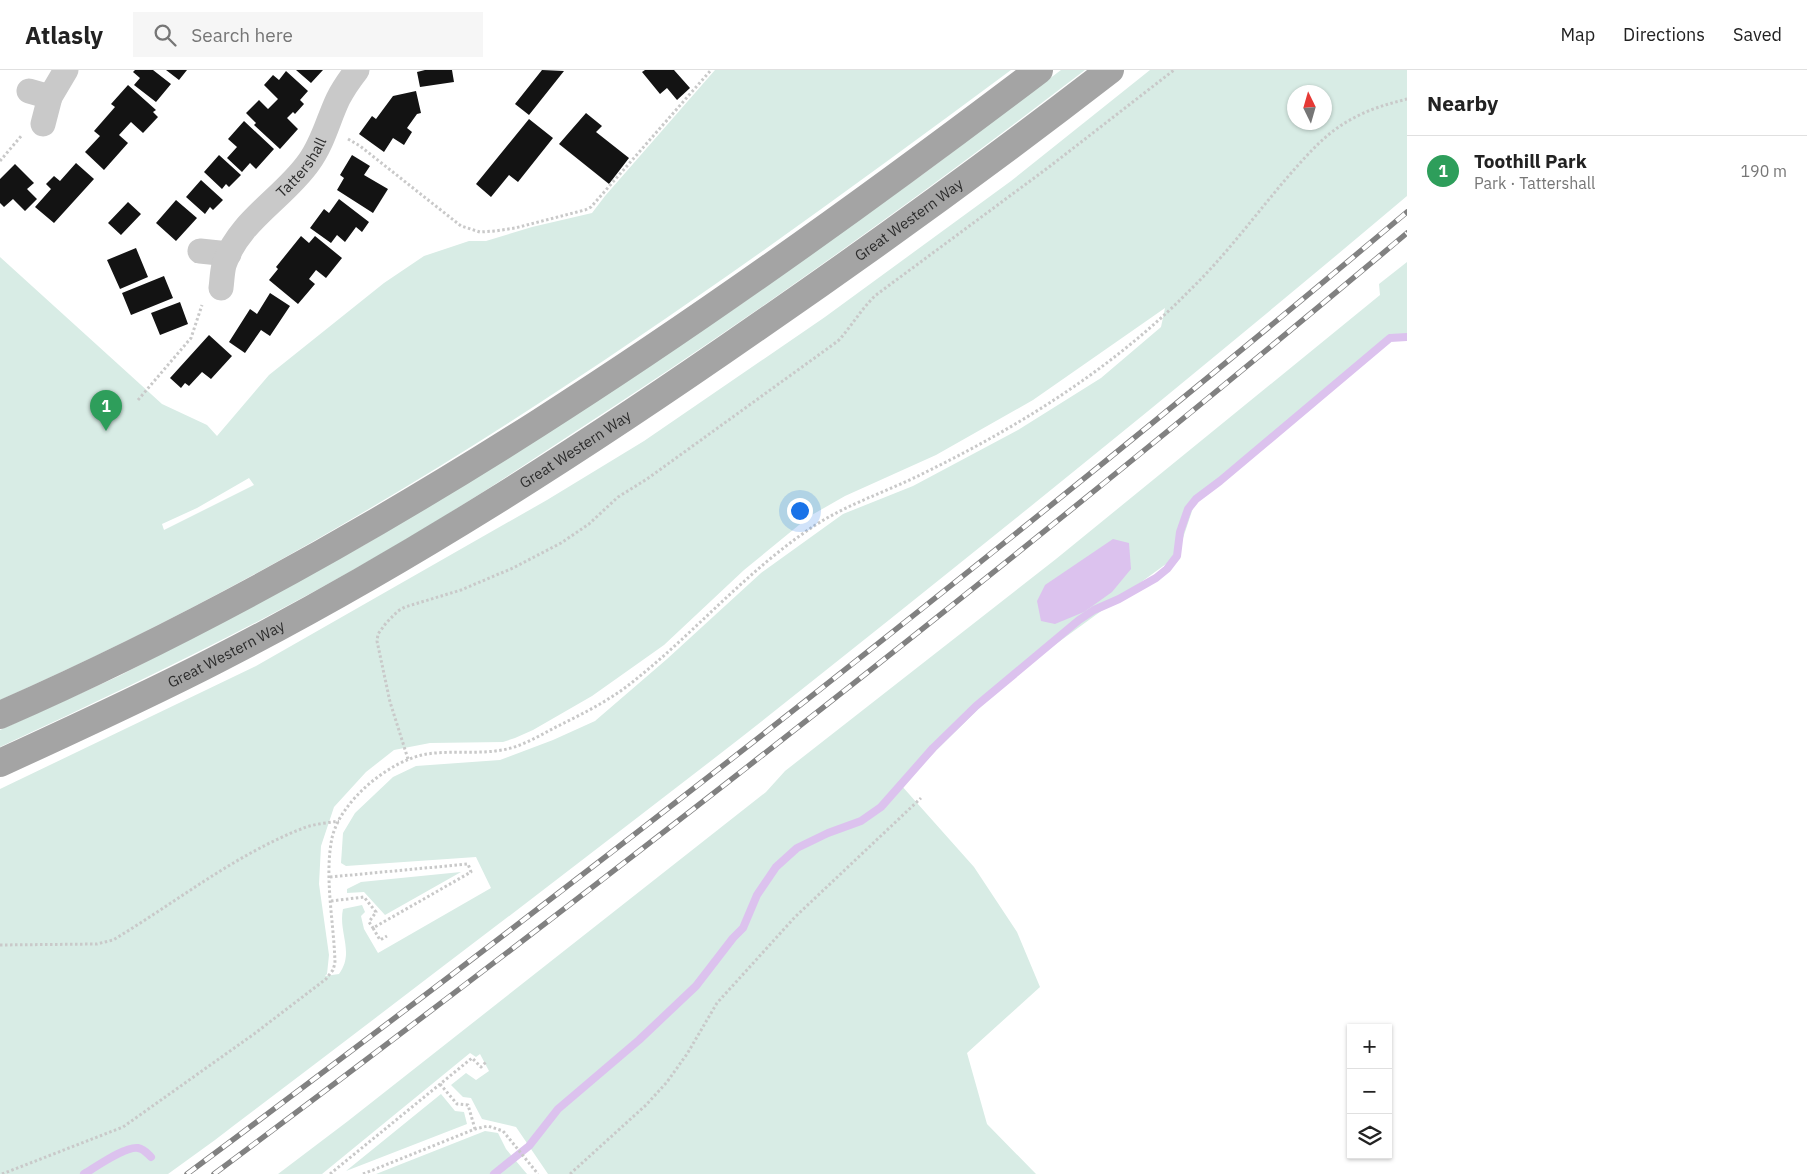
<!DOCTYPE html>
<meta charset="utf-8">
<style>
:root{--surface:#fff;--page:#f6f6f6;--text:#222;--muted:#767676;--line:#e0e0e0;--accent:#111827}
body{margin:0;font-family:"IBM Plex Sans",sans-serif;background:var(--page);color:var(--text)}
.controls{position:absolute;right:15px;bottom:15px;display:grid;overflow:hidden;border-radius:0px;box-shadow:0 1px 4px #0004}
.controls button{width:45px;height:45px;display:grid;place-items:center;padding:0;border:0;border-bottom:1px solid var(--line);background:var(--surface);color:var(--text);font:25px sans-serif}
.compass{position:absolute;left:1287px;top:15px;width:45px;height:45px;border-radius:50%;background:var(--surface);box-shadow:0 1px 4px #0004;rotate:355deg}
.you{position:absolute;left:799px;top:440px;width:18px;height:18px;margin:-12px;border:4px solid #fff;border-radius:50%;background:#1a73e8;box-shadow:0 0 0 8px #1a73e833}
.badge{display:grid;place-items:center;width:32px;height:32px;border-radius:50%;background:var(--accent);color:#fff;font-size:16px;font-weight:700}
.pin{position:absolute;translate:-50% -41px;filter:drop-shadow(0 1px 2px #0008)}
.pin::after{content:'';position:absolute;top:26px;width:18px;height:15px;background:inherit;clip-path:polygon(0 0,100% 0,50% 100%)}
.list{margin:0;padding:0;list-style:none}
h2{display:flex;justify-content:space-between;align-items:center;height:65px;margin:0;padding:0 20px;font-size:21px}
h2 small{font-size:16px;font-weight:400;color:var(--muted)}
.list li{display:grid;grid-template-columns:32px 1fr auto;gap:15px;align-items:center;box-sizing:border-box;height:70px;padding:0 20px;border-top:1px solid var(--line)}
.list b{display:block;font-size:19px;white-space:nowrap}
.list p{margin:0;font-size:16px;white-space:nowrap;color:var(--muted)}
.list em{font-size:16px;font-style:normal;color:var(--muted)}
.icon{flex:none;width:28px;height:28px;fill:none;stroke:currentColor;stroke-width:2;stroke-linecap:round;stroke-linejoin:round}
.map{position:relative;flex:none;width:1407px;height:1104px;overflow:hidden}
header{display:flex;align-items:center;gap:30px;box-sizing:border-box;height:70px;padding:0 25px;background:var(--surface);border-bottom:1px solid var(--line)}
header strong{font-size:24px}
nav{display:flex;gap:28px;margin-inline-start:auto;font-size:18px}
.search{width:350px;height:45px;background:var(--page);display:flex;align-items:center;gap:12px;box-sizing:border-box;padding:0 18px;border-radius:0px;color:var(--muted);font-size:19px}
main{display:flex}
aside{flex:1;background:var(--surface)}
.map>svg:first-child{display:block}
.green{fill:#d8ece5;fill-rule:evenodd}
.water{fill:#dcc2ee}
.lines{fill:none;stroke-linecap:round;stroke-linejoin:round}
.stream{stroke:#dcc2ee;stroke-width:8}
.building{fill:#131313}
.path{stroke:#c9c9c9;stroke-width:3;stroke-dasharray:2.5 2.5;stroke-linecap:butt}
.street{stroke:#c9c9c9;stroke-width:25}
.primary{stroke:#a4a4a4;stroke-width:28}
.rail-casing{stroke:#818181;stroke-width:5.5}
.rail{stroke:#fff;stroke-width:4;stroke-dasharray:11;stroke-linecap:butt}
.labels{text-anchor:middle;stroke-width:5;stroke-linejoin:round;paint-order:stroke}
.street-label{font-size:15px;fill:#2c2c2c;stroke:#fff}
</style>
<header>
<strong>Atlasly</strong>
<div class="search"><svg class="icon" aria-label="search" viewBox="0 0 24 24"><circle cx="10" cy="10" r="6"/><path d="M15 15l6 6"/></svg>Search here</div>
<nav><a>Map</a><a>Directions</a><a>Saved</a></nav>
</header>
<main>
<div class="map">
<svg width="1407" height="1104" viewBox="0 0 1407 1104">
<rect width="100%" height="100%" fill="#fff"/>
<path class="green" d="M715 0H1011C692 237 366 469 0 630V187L162 334 207 355 217 366 269 305 384 213 424 186 469 171H486L532 157 592 143 605 126ZM249 408 254 415 164 460 162 454 197 438Z
M1061 0H1085C918 128 747 251 570 365 508 406 444 448 379 485 256 556 129 617 0 677V660L119 606 236 545 366 474 464 415 737 237 926 102Z
M1150 0H1407V126C1189 310 967 489 743 666 568 802 391 936 215 1070L168 1104H0V719L256 596 547 430 644 371 825 247 1011 111ZM1294 22H1324V52H1294ZM1165 238 1161 257 1101 308 1018 360 913 416 843 444 761 503 667 589 595 651 553 670 500 690 416 696 393 707 355 743 343 763 341 793 346 796 476 787 491 818 378 883 364 859 361 846 365 842 362 835 343 839C338 863 355 882 339 904L325 906 327 904 329 885 319 814 321 776 334 737 366 702 394 680 430 673 503 672 515 668 533 660 592 626 664 575 744 500 810 446 845 426 936 385 1033 330Z
M1407 192V267L1390 268 1196 429 1177 486 1012 606 901 715 974 797 1017 862 1040 917 967 983 987 1054 1036 1104H548L516 1057 482 1049 471 1028 463 1027 451 1015 466 1003 476 1010 489 1001 480 984 476 987 470 983 322 1104H278L348 1051 766 722 785 701 1056 489 1380 225 1379 214Z
M461 802 385 845 364 822 347 823V819L361 812Z
M441 1024 455 1041 464 1042 467 1054 346 1101Z
M485 1061 498 1063 506 1079 527 1104H376Z"/>
<path class="water" d="M1113 469 1129 473 1131 499 1112 522 1084 542 1055 554 1041 551 1037 531 1045 515Z"/>
<g class="lines">
<path class="stream" d="M84 1104C96 1097 125 1076 138 1078 144 1079 147 1083 151 1087
M494 1104 529 1076 558 1039 639 970 696 916 733 868 743 858 757 825 776 797 797 778 828 763 861 751 881 737 933 678 976 636 1079 550 1094 540 1119 529 1156 508 1167 499 1177 486 1180 462 1188 439 1196 429 1220 411 1390 268 1407 267"/>
</g>
<path class="building" d="M135 0H153L171 14 156 32 134 15 140 8 133 2Z
M166 0H187L179 10Z
M296 0H323L311 13Z
M425 0H452L454 12 420 17 417 2Z
M542 0 564 1 529 45 515 34Z
M645 0H674L690 18 677 30 667 18 660 24 642 2Z
M286 1 308 21 300 30 304 34 295 44 293 42 287 48 298 59 280 79 254 55 256 53 246 43 259 30 268 39 278 29 264 15 273 5 279 10Z
M128 15 156 40 153 42 158 47 143 63 131 52 119 65 128 73 104 100 85 82 100 66 94 61 115 37 111 34Z
M416 21 421 43 417 44 407 58 412 62 404 75 393 68 384 82 359 64 372 46 376 49 393 26Z
M586 43 602 56 596 62 629 88 609 114 559 74Z
M529 49 553 68 518 112 509 105 491 127 476 114Z
M244 51 274 79 256 99 250 93 242 102 227 88 237 77 228 69Z
M219 85 241 105 229 117 226 114 222 119 204 102Z
M352 85 370 96 364 105 388 119 373 143 337 120 344 108 340 105Z
M76 93 94 109 54 153 35 137 51 119 46 114 54 106 60 111Z
M15 94 34 113 27 119 37 129 25 141 13 129 4 137 0 133V109Z
M201 110 223 130 213 140 210 137 205 144 186 127Z
M339 129 369 152 362 162 356 157 345 172 337 165 331 173 310 158 324 139 329 143Z
M176 130 197 148 176 171 156 153Z
M128 132 141 144 121 165 108 153Z
M301 166 309 173 315 166 342 188 326 208 316 200 309 209 315 214 298 234 269 210 278 199 276 197Z
M136 178 148 207 120 219 107 190Z
M164 206 173 228 131 245 122 223Z
M270 223 290 236 270 266 261 260 245 283 229 272 250 239 257 244Z
M180 232 188 254 160 265 151 243Z
M209 265 232 286 211 309 202 302 189 316 185 313 181 318 170 308Z"/>
<g class="lines">
<path class="path" d="M348 69 360 76 461 156 480 162 495 161 515 158 585 140 591 137 711 0
M0 91 22 65
M138 330 191 268 202 235
M408 689 390 632 377 571 378 564 386 553 398 541 405 537 461 520 513 498 561 473 589 454 618 427 647 409 838 271C852 256 861 239 876 225L1049 97 1174 0
M330 807 468 794 471 802 373 858 380 870 387 866
M331 831 364 827 376 842 369 852 373 858
M0 875 97 874 113 870C175 833 233 786 301 759 312 754 327 753 339 751
M440 1014 457 1034 468 1035 475 1059
M2 1104 123 1057 254 964 326 909 333 900 335 893C334 853 324 807 332 768 340 731 390 690 427 684 453 680 481 685 507 679 524 675 539 666 554 658 580 645 607 632 630 614 694 564 746 501 814 456 849 433 889 421 926 402 1022 355 1116 296 1191 219 1228 183 1258 141 1292 102 1309 83 1328 61 1352 49 1369 39 1388 34 1407 29
M330 1104 472 988 481 997 486 992
M363 1104 475 1059 488 1056 503 1061 538 1104
M570 1104 646 1035 667 1012 687 984 717 933 795 847 921 728"/>
<g class="street">
<path d="M29 21 50 27"/>
<path d="M43 54 50 27 66 0"/>
<path d="M200 181 229 184"/>
<path id="s1" d="M221 218C222 211 222 203 224 195 238 151 284 128 309 92 323 73 328 50 338 29 343 19 350 9 357 0"/>
</g>
<g class="primary">
<path d="M0 645C374 481 715 246 1039 0"/>
<path id="s2" d="M0 693C72 660 144 627 214 591 404 494 584 378 759 256 878 174 995 89 1110 0"/>
</g>
<defs>
<path id="rail" d="M187 1104C602 795 1011 475 1407 142
M214 1104C620 801 1019 489 1407 163"/>
</defs>
<use href="#rail" class="rail-casing"/>
<use href="#rail" class="rail"/>
</g>
<g class="labels">
<g class="street-label">
<text dy="5" stroke="none"><textPath href="#s1" startOffset="149">Tattershall</textPath></text>
<text dy="5" stroke="none"><textPath href="#s2" startOffset="1061">Great Western Way</textPath></text>
<text dy="5" stroke="none"><textPath href="#s2" startOffset="656">Great Western Way</textPath></text>
<text dy="5" stroke="none"><textPath href="#s2" startOffset="251">Great Western Way</textPath></text>
</g>
</g>
</svg>
<div class="controls">
<button>+</button>
<button>−</button>
<button><svg class="icon" aria-label="layers" viewBox="0 0 24 24"><path d="M12 4l9 5-9 5-9-5zM3 14l9 5 9-5"/></svg></button>
</div>
<svg class="compass" viewBox="-18 -18 36 36"><path d="M0-13l5 13h-10z" fill="#e53935"/><path d="M0 13l5-13h-10z" fill="#767676"/></svg>
<div class="you"></div>
<div class="pin badge" style="left:106px;top:361px;background:#2e9e5b">1</div>
</div>
<aside>
<h2>Nearby<small></small></h2>
<ul class="list">
<li><span class="badge" style="background:#2e9e5b">1</span><div><b>Toothill Park</b><p>Park · Tattershall</p></div><em>190 m</em></li>
</ul>
</aside>
</main>
